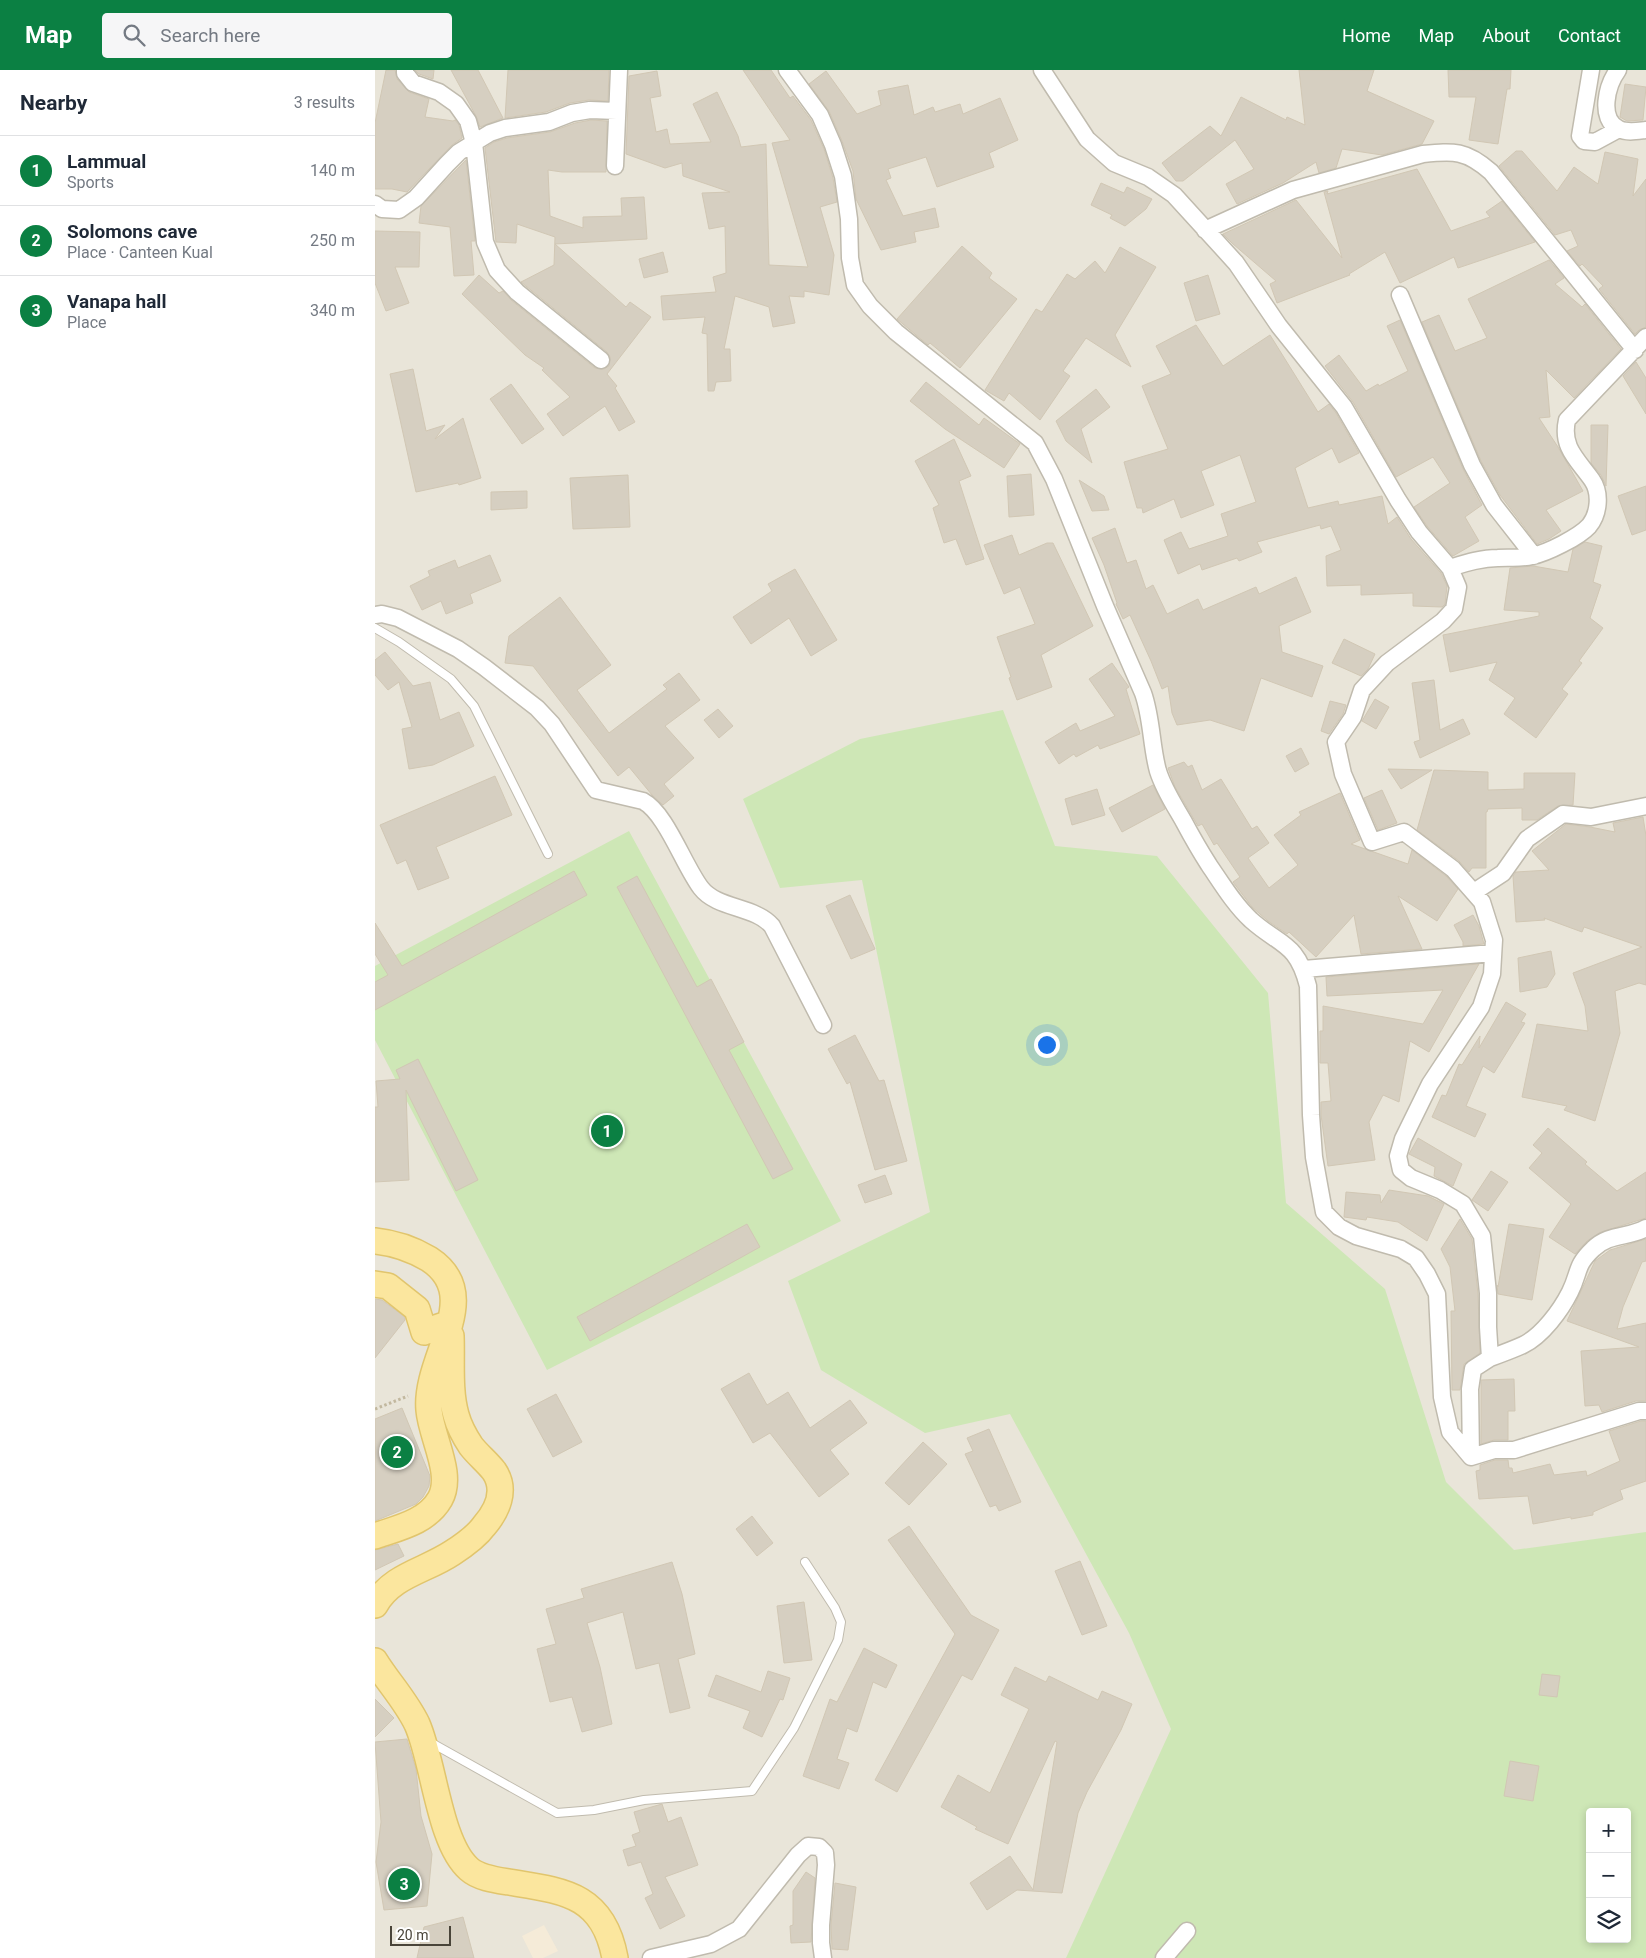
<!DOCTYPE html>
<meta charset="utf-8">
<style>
:root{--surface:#fff;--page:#f6f6f7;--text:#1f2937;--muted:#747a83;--line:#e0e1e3;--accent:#0b8043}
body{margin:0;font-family:Roboto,sans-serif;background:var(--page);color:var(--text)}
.controls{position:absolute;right:15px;bottom:15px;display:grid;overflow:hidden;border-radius:5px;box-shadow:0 2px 8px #0003}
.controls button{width:45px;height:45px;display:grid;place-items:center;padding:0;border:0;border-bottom:1px solid var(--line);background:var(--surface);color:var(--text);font:25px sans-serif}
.scale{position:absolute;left:15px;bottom:12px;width:61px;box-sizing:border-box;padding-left:5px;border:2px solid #494439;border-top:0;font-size:14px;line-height:18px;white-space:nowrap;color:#494439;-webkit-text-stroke:4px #fff;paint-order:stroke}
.you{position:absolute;left:671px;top:974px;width:18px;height:18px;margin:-12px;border:4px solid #fff;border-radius:50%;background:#1a73e8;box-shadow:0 0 0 8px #1a73e833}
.badge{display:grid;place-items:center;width:32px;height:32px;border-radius:50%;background:var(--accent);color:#fff;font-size:16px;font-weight:700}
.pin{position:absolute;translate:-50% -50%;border:2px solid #fff;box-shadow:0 1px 5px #0006}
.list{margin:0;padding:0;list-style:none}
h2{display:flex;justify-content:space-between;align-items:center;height:65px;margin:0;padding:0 20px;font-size:21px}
h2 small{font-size:16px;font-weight:400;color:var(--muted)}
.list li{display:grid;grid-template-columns:32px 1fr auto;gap:15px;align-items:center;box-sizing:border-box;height:70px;padding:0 20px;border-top:1px solid var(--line)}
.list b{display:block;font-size:19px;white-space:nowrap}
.list p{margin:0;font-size:16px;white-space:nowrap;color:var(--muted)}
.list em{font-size:16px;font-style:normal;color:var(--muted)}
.icon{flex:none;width:28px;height:28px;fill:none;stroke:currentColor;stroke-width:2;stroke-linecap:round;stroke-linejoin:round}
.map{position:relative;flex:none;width:1271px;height:1888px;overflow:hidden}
header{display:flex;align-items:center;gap:30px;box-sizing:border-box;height:70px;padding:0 25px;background:var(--accent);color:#fff}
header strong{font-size:24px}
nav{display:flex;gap:28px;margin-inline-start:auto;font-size:18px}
.search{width:350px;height:45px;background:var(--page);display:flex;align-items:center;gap:12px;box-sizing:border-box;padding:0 18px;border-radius:5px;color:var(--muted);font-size:19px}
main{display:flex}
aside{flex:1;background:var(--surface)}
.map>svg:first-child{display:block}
.residential{fill:#e9e5d9;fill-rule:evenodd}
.commercial{fill:#f5ebd8}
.green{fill:#cee7b6;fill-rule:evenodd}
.building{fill:#d6cfc1;stroke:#d1c7b4}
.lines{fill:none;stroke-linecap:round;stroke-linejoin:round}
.lane-casing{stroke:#c0bbae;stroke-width:10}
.street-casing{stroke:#c0bbae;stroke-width:19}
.primary-casing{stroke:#e1c56d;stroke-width:28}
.path{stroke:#c2b89f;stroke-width:3;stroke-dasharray:2.5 2.5;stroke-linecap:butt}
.lane{stroke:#fff;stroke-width:8}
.street{stroke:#fff;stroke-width:16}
.primary{stroke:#fbe69e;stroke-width:25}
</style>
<header>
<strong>Map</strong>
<div class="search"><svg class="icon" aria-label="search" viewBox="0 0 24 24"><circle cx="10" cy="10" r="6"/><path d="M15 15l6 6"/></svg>Search here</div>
<nav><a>Home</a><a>Map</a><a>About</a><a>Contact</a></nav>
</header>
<main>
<aside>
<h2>Nearby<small>3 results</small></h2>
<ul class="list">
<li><span class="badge">1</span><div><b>Lammual</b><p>Sports</p></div><em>140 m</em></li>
<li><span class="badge">2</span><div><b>Solomons cave</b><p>Place · Canteen Kual</p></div><em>250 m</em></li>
<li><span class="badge">3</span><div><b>Vanapa hall</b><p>Place</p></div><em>340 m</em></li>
</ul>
</aside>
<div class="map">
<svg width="1271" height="1888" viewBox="0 0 1271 1888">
<rect width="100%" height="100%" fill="#f5f2eb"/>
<path class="residential" d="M0 0H1271V1888H0ZM1215 1742H1252V1869H1215Z"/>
<path class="commercial" d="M169 1855 183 1881 168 1888H158L147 1866Z"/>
<path class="green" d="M628 640 680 776 782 786 893 923 911 1133 1010 1219 1071 1412 1139 1480 1271 1462V1888H691L796 1659 754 1563 635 1344 550 1363 446 1300 413 1211 555 1142 487 810 405 818 368 729 485 669ZM1215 1742H1252V1869H1215Z
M254 761 466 1151 172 1300 0 970V896Z"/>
<path class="building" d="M11 0H20L22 9 34 22 54 29 50 47 78 51 80 50 84 55 87 68 77 75 32 122 17 119H0V53Z
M40 0H59L58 9 44 4Z
M76 0H103L128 48 105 57 101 46Z
M133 0H234L233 31 214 30 195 33 171 42 130 48Z
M368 0H396L415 28 418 26 436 50 449 79 458 108 462 132 445 137 459 185 454 225 429 221V227L414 226 420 253 398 257 394 237 360 226 349 279H355L356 311 341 312 339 321H333L332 264 327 263 330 247 288 250 286 226 341 222 338 207 351 203 350 156 334 159 327 123 355 122 308 106 307 93 290 98 251 84 254 6 282 1 286 26 275 28 281 62 292 59 295 74 336 72 318 34 342 22 363 66 366 77 391 74 394 195 433 197 397 73 415 70Z
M924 0H999L992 21 1059 51 1047 74 1007 85 967 79 961 98 944 103 941 92 908 113 862 134 851 114 879 99 860 70 808 111H801L787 93 835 56 846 66 866 27 911 50 912 47 930 55Z
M1073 0H1136L1135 19H1132L1123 74 1094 70 1101 27H1074Z
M451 1 482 44 506 35 503 21 533 15 539 45 558 37 560 42 585 34 588 44 625 28 643 70 614 83 619 97 562 117 551 87 513 99 516 108 511 110 528 146 560 138 564 157 539 162 541 172 506 180 481 129 478 101 467 71 454 41 434 14Z
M1250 14 1271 17 1268 50 1252 51 1245 47Z
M216 50 232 51 231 102H187L173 100 175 146 208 158V147L247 146 246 128 269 127 272 169 180 174 251 237 255 232 276 247 232 304 242 316 240 318 260 352 244 361 230 336 188 366 172 344 195 327 167 300 169 298 150 285 87 224 104 205 124 223 128 221 136 230 220 298 229 299 234 296 235 287 232 282 146 212 179 195 180 167 142 154 141 173 121 172 110 78 119 72 132 68 175 62 200 53Z
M1141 81H1147L1182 121 1199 97 1223 114 1230 82 1263 89 1258 126 1271 109V257L1264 260 1260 264 1224 219 1228 216 1207 194 1205 196 1192 181 1203 176 1196 160 1180 165 1124 96Z
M91 90 100 171H96L99 205 79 206 75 157 44 153 46 136Z
M1042 99 1076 161 1115 147 1111 142 1127 131 1160 172 1083 198 1079 187 1025 213 1010 182 974 204 975 205 902 233 895 214 901 211 858 174 848 164 921 130 967 188 949 122 953 121 952 124Z
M726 113 749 123 752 117 777 129 771 139 750 156 735 148 737 145 716 135Z
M0 161 45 162 44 197H20L34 233 11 241 0 213Z
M587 176 617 203 614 208 642 229 585 298 555 273 553 275 522 249Z
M745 177 781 197 740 265 756 297 711 268 688 301 695 306 665 350 634 323 629 331 610 320 661 239 667 242 692 204 700 209 720 191 730 203Z
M288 182 293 202 269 208 264 189Z
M1174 190 1189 208 1180 214 1207 237 1210 234 1246 279 1199 328 1171 300 1175 347 1164 348 1183 377 1208 421 1171 440 1186 461 1174 469 1162 474 1125 425 1106 391 1047 252 1064 245 1080 281 1112 268 1093 229Z
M833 205 845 244 821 251 809 213Z
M1025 250 1088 399 1107 435 1090 447 1104 471 1078 486 1052 456 1039 437 1075 413 1058 387 1021 407 978 332 950 296 964 285 991 321 1003 314 1004 316 1033 301 1012 256Z
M821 255 848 296 895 265 943 342 954 334 961 343 984 383 964 393 957 378 920 398 933 438 963 431 964 435 1007 426 1013 454 1022 447 1036 469 1066 503 1072 516 1070 534 1067 537 1038 536V523L986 525V515L952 516 951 486 966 480 956 456 946 459 945 455 882 472 887 482 864 491 862 488 827 500 825 494 803 504 789 470 806 462 814 479 853 466 846 444 881 432 865 385 826 401 839 435 806 448 799 429 768 443 767 438H762L749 392 793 379 767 316 796 304 781 276Z
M1261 292 1271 308V344L1248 306Z
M38 299 51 361 70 355 60 369 88 348 106 408 84 415 83 413 41 422 15 304Z
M551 312 604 355 609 348 645 374 629 398 570 359 535 331Z
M136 314 169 359 147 374 115 329Z
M721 319 735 337 706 359 717 393 691 371 681 351Z
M1216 355H1233L1231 416 1226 405 1216 393Z
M579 369 596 406 584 411 609 489 591 495 581 469 569 473 558 438 564 435 540 391Z
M656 404 659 445 634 447 632 406Z
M253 405 255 457 198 459 195 408Z
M704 410 729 426 734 440 717 441Z
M1271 416V460L1257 465 1243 426Z
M152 421V438L116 440V422Z
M740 458 752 493 761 490 771 519 778 515 792 544 823 529 828 540 881 517 884 524 921 507 936 542 904 556 907 582 948 596 937 627 886 608 869 661 835 650 802 655 797 643 793 616 787 619 776 591 755 545 748 549 741 534 742 533 729 495 717 468Z
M637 465 644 485 672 473H678L718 556 666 585 677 617 642 630 634 608 636 607 622 567 660 554 645 517 629 524 609 475Z
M1210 472 1227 476 1218 512 1226 515 1215 548 1228 558 1204 591 1207 593 1187 619 1193 624 1161 668 1129 644 1140 628 1114 610 1122 592 1075 602 1068 565 1164 546V542L1129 540 1135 498 1158 496 1193 502 1198 479Z
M115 485 126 511 95 524 98 533 71 544 66 531 47 540 35 516 55 506 53 501 80 490 83 498Z
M420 499 462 570 436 586 414 548 376 574 358 547 397 521 393 514Z
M185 527 236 595 202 620 234 663 292 619 288 615 304 603 325 630 290 656 319 688 289 714 299 726 288 735 277 725 254 697 243 706 158 596 130 593 134 566Z
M969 569 1000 584 993 599 986 606 957 593Z
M10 582 38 616 55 612 65 650 84 642 99 676 58 695 34 699 27 659 37 657 24 612 13 620 0 605V590Z
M737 593 754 617 751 619 765 664 725 679 723 675 701 687 699 684 684 694 670 672 701 653 705 661 740 646 714 609Z
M1059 610 1065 660 1088 649 1095 664 1045 688 1039 672 1045 670 1037 613Z
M1000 629 1014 637 1001 659 987 651Z
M955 631 971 635 968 644 954 664 946 661Z
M343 639 358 656 344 668 329 650Z
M926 678 934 694 920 702 911 686Z
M809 692 813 697 817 695 827 720 846 709 877 759 882 756 894 773 873 788 894 818 923 795 899 765 926 745 924 742 965 723 985 770 976 774 1033 794 1037 780 1071 806 1083 819 1062 851 1023 826 1047 879 986 884 979 845 941 887 914 862 912 864 893 851 877 837 858 812 865 807 842 773 839 775 827 754 823 756 800 717 793 698Z
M1013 699 1057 700 1026 719Z
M1059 700 1113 702V720L1149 719V703H1200L1198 735 1183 736 1162 750H1147V738L1113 739 1112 742H1111V798H1097L1094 802 1084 791 1042 760Z
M120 706 137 745 61 777 74 808 43 820 31 790 22 794 5 755Z
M778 715 790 739 747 762 734 738Z
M722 719 730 745 697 755 690 729Z
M1007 720 1022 753 1003 760 989 728Z
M1268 747 1271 766V915L1264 913 1240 921 1245 963 1220 1051 1189 1040 1192 1036 1147 1027 1162 954 1213 961 1210 936 1198 903 1267 877 1209 857 1207 862 1169 848 1170 850 1141 852 1138 806 1141 802 1174 800 1157 781 1191 754 1215 757 1240 762 1238 753Z
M199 801 212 825 0 940V912L13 905 0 884V853L27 896Z
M262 806 322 917 336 909 369 972 354 980 418 1099 398 1109 242 817Z
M475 825 500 879 476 889 451 836Z
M1098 845 1104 856 1109 874 1088 876V872L1079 855Z
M1176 881 1180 904 1172 917 1145 922 1143 888Z
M1104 894 1054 982 1035 971 1024 1032 1008 1025 994 1052 1000 1090 953 1096 946 1045V1032L956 1031 953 993H945V961H948V936L1048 954 1068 920 952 926 951 907Z
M1131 932 1151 944 1146 952 1150 953 1119 1003 1108 996 1091 1036 1111 1044 1100 1067 1057 1047 1067 1025 1071 1026 1084 994 1087 995 1105 966 1104 978Z
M480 965 504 1011 509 1010 532 1091 500 1100 475 1012 472 1014 453 979Z
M43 989 103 1110 81 1121 31 1020 34 1110 0 1112V1037H3L1 1011 25 1009 21 1000Z
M1173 1058 1212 1092 1210 1094 1242 1121 1271 1102V1148L1226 1162 1212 1171 1200 1184 1174 1167 1196 1134 1154 1098 1167 1083 1158 1075Z
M1043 1068 1087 1094 1078 1116 1059 1106 1060 1097 1034 1084Z
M1116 1101 1133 1112 1113 1141 1097 1130Z
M510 1105 517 1124 490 1133 483 1115Z
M1014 1120 1053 1126 1069 1134 1052 1171 1023 1152 992 1147 991 1150 969 1147 971 1122 1005 1125 1006 1133Z
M1085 1149 1097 1169 1103 1224 1105 1283 1089 1294 1085 1320H1077L1076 1241H1080L1075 1197 1066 1179Z
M372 1154 385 1177 215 1271 202 1247Z
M1134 1154 1169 1159 1157 1230 1123 1224 1122 1215 1123 1217Z
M1271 1169V1191L1267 1192 1248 1237 1242 1259 1271 1253V1331H1261L1227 1342 1224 1335 1210 1336 1206 1281 1264 1277 1192 1251 1220 1191 1235 1180Z
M0 1229 7 1230 30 1247V1250L0 1288Z
M374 1303 392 1335 413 1322 435 1358 475 1330 492 1353 455 1380 474 1404 444 1427 395 1363 378 1373 346 1319Z
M1139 1309 1140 1341H1133V1370H1119L1106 1374V1310Z
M181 1324 207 1372 178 1387 152 1339Z
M27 1338 55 1406 54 1416 48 1427 41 1434 0 1451V1349Z
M1266 1351H1271V1411L1245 1420 1248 1429 1218 1442V1445L1196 1449V1447L1158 1454 1153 1426 1104 1429 1101 1401 1105 1400V1395L1120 1390H1133L1134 1398H1137L1138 1403 1175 1394 1179 1405 1211 1401 1212 1406 1245 1391 1234 1361Z
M614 1359 646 1432 624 1441 621 1435 615 1437 590 1384 598 1381 592 1368Z
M548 1372 572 1394 534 1435 510 1413Z
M377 1446 398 1473 382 1486 361 1459Z
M534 1456 596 1545 624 1560 597 1610 587 1605 522 1722 500 1710 580 1564 513 1470Z
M23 1474 29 1486 0 1500V1480Z
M705 1491 732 1556 707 1565 680 1501Z
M297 1492 307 1524 320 1584 303 1589 315 1638 295 1643 284 1593 261 1599 248 1542 212 1553 225 1597 237 1654 207 1662 197 1627 175 1632 162 1579 181 1574 171 1539 209 1528 206 1519Z
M429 1532 437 1590 409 1593 402 1536Z
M489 1578 522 1595 511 1618 498 1612 482 1662 472 1658 462 1689 474 1693 464 1719 428 1706 455 1629 462 1632Z
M640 1597 671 1612 674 1606 723 1630 727 1621 757 1634 746 1660 712 1722 703 1743 687 1823 642 1820 612 1840 595 1813 635 1786 658 1820 682 1672 680 1671 633 1774 600 1759 602 1757 566 1737 583 1705 615 1723 654 1639 626 1625Z
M393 1601 415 1608 408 1630 405 1629 387 1667 368 1658 375 1641 333 1626 341 1605 386 1622Z
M1167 1604 1185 1606 1182 1627 1164 1625Z
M0 1629 19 1648 0 1667Z
M32 1669 41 1699 46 1746 57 1784 52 1836 9 1840 1 1792 6 1752 0 1672Z
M1135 1691 1164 1696 1158 1731 1129 1726Z
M287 1734 293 1752 306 1747 323 1795 290 1807 310 1846 285 1859 270 1828 278 1824 266 1792 253 1796 248 1780 261 1776 257 1765 265 1762 259 1742Z
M431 1802 440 1808 436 1872 416 1873 415 1856 418 1855V1821Z
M460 1813 481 1817 473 1880 457 1879 456 1855Z
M88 1847 99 1888H42L49 1857Z"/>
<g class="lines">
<defs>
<path id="lane" d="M0 558 24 572 76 609 99 636 173 784
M55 1672 182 1743 219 1740 269 1730 377 1721 419 1658 463 1570 466 1552 460 1538 430 1492"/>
<path id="street" d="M30 0V3L38 13 64 22 81 34 93 51 99 73 110 172 122 200 142 222 226 290
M412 0 445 45 458 75 468 106 474 149 475 188 480 215 495 236 521 262 660 373 679 409 730 536 768 623C777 648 776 676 783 701 789 720 800 736 809 752 817 767 825 781 834 795 847 814 859 834 876 850 905 876 922 872 933 916L936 1045 939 1087 949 1142 964 1157 981 1166 1026 1179 1041 1188 1052 1204 1062 1224 1067 1327 1075 1362 1096 1387 1119 1380H1139L1264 1341H1271
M667 0 712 69 739 93 773 107 799 125 861 193 904 256 969 337 1023 430 1044 462 1075 498 1083 517 1079 539 1068 551 1012 593 987 620 978 647 961 672 968 704 997 772 1029 762 1078 799 1107 832 1119 870 1117 904 1106 937 1055 1014 1028 1069 1023 1086 1026 1100 1036 1108 1065 1120 1088 1134 1107 1166 1113 1223V1257L1115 1288 1098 1299 1095 1319 1096 1387
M1216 0 1205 66 1209 71 1220 72 1244 59
M1243 0C1232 15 1223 49 1244 59 1252 63 1262 61 1271 60
M240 96 244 0
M0 134 7 139 24 140 41 128 72 94 84 82 115 63 130 58 174 52 197 43 215 40 242 41
M830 160 918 120 1048 84C1079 81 1091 80 1116 102L1260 280
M1025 225 1097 395 1119 435 1159 486
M1075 498C1091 493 1106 488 1123 488 1135 487 1145 489 1157 486 1172 483 1204 467 1214 456 1224 444 1226 423 1217 410 1202 389 1186 377 1192 350L1271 267
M0 545 7 544 23 548 83 579 109 597 162 638 177 654 221 720 268 731C291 743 309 796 326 818 342 839 380 836 397 856L448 955
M1099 822 1128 803 1152 769 1188 744 1216 747 1271 736
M929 899 1118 883
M1115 1288C1126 1284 1137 1280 1148 1275 1167 1266 1186 1240 1195 1222 1205 1202 1200 1196 1218 1179 1234 1163 1254 1168 1271 1158
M276 1888 336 1874 364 1859 423 1785 433 1776 444 1777 450 1783 451 1795 446 1855V1873L448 1888
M789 1888 812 1861"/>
<path id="primary" d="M0 1171C19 1173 37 1179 54 1189 111 1226 49 1287 54 1340 56 1367 79 1404 65 1429 52 1452 23 1458 0 1466
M0 1214 13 1216 42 1239 49 1262 75 1253
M0 1535C17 1505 50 1501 77 1483 88 1476 101 1467 109 1456 122 1441 132 1420 119 1401 112 1392 103 1385 96 1376 90 1367 84 1356 81 1345 74 1321 77 1291 76 1266
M0 1591C13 1612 31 1631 42 1654 59 1692 64 1773 94 1799 104 1808 121 1810 134 1812 189 1821 228 1824 240 1888"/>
</defs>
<use href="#lane" class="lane-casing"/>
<use href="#street" class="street-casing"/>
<use href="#primary" class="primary-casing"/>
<path class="path" d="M0 1339 33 1326"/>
<use href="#lane" class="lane"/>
<use href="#street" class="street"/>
<use href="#primary" class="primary"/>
</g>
</svg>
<div class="controls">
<button>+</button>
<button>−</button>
<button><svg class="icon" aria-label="layers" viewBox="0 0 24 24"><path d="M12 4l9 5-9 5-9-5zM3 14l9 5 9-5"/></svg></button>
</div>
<div class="scale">20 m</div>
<div class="you"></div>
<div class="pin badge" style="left:232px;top:1061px">1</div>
<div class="pin badge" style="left:22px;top:1382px">2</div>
<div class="pin badge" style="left:29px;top:1814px">3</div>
</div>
</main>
